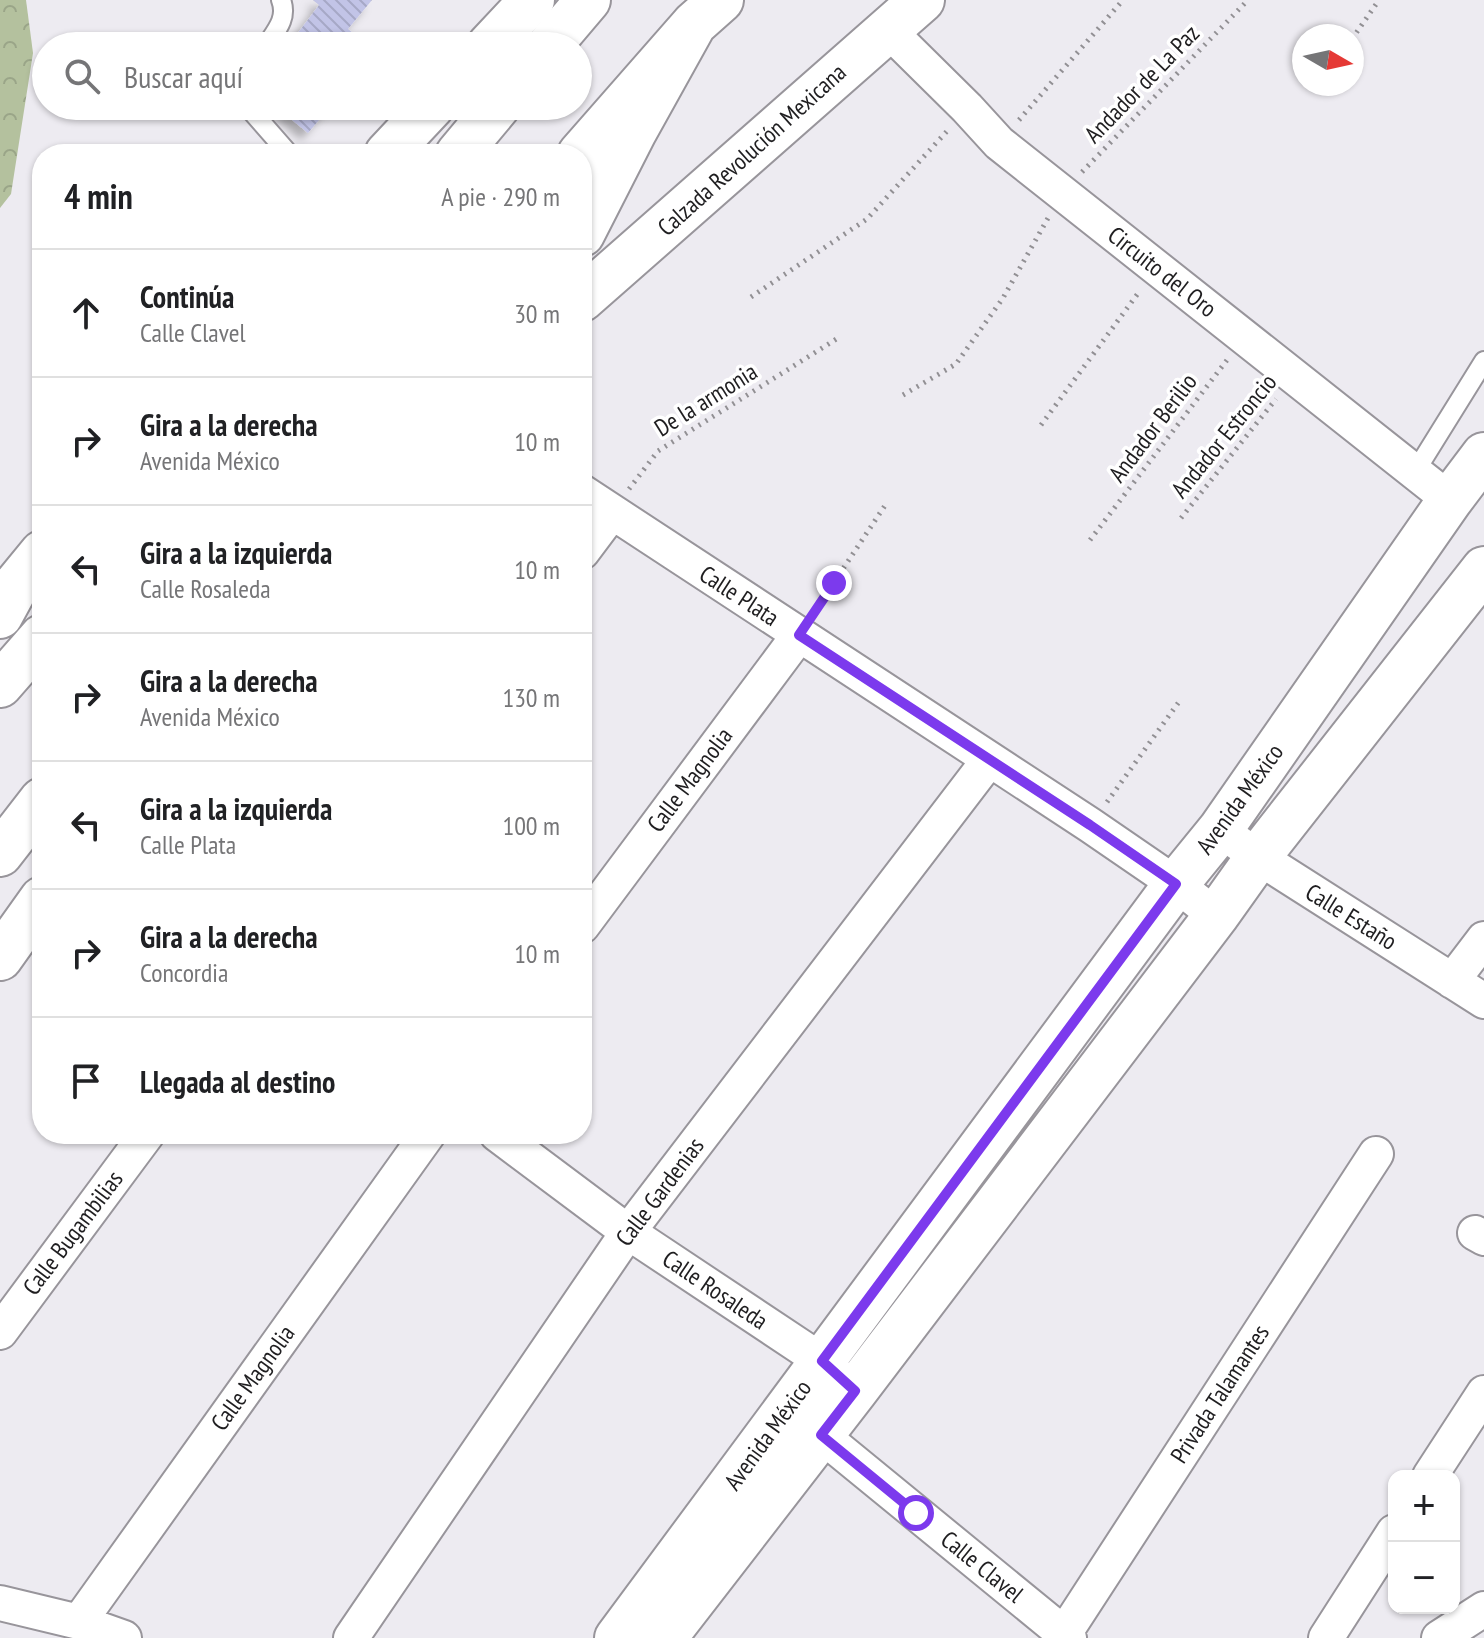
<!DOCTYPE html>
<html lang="es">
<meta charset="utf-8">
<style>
:root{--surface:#fff;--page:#f6f6f6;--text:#202124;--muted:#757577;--line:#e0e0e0}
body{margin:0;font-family:"PT Sans Narrow",sans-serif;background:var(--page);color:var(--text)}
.controls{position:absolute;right:24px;bottom:24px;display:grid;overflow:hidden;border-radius:16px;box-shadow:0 2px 6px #0004}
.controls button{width:72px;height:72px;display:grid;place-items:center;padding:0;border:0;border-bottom:2px solid var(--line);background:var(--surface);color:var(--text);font:40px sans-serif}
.compass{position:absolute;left:1292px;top:24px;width:72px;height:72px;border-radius:50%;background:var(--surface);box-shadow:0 2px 6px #0004;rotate:99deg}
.stop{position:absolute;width:24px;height:24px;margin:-18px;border:6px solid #7c3aed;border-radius:50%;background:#fff}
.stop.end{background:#7c3aed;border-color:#fff;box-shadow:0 2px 8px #0008}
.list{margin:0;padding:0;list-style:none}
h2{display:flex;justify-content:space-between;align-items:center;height:104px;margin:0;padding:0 32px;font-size:34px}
h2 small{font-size:26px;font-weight:400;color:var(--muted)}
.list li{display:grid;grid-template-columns:52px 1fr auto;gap:24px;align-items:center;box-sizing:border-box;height:128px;padding:0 32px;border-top:2px solid var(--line)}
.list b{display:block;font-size:30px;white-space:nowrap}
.list p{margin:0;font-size:26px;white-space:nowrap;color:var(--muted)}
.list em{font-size:26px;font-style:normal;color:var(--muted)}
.icon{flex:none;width:44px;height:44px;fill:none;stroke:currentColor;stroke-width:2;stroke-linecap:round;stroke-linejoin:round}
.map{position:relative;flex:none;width:1484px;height:1638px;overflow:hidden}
.search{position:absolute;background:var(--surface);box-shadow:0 2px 6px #0004;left:32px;top:32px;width:560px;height:88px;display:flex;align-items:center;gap:20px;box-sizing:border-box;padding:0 28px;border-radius:44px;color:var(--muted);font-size:30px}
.panel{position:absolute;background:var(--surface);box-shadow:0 2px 6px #0004;left:32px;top:144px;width:560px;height:1000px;border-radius:32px}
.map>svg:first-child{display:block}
.park{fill:url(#park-crowns)}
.building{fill:url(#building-back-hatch);filter:url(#shadow)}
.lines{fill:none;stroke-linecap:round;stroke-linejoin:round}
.service-casing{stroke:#98959b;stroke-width:22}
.minor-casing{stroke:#98959b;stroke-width:38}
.tertiary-casing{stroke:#98959b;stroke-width:48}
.primary-casing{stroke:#98959b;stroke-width:48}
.path{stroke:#929094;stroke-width:5;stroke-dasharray:2 6;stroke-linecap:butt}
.service{stroke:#fff;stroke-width:18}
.minor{stroke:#fff;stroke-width:34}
.tertiary{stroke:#fff;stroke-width:44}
.primary{stroke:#fff;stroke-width:44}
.route{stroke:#7c3aed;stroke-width:10}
.labels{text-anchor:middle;stroke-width:7;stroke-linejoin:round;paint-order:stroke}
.street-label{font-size:24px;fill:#1f1e20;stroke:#fff}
</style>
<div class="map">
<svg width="1484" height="1638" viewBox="0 0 1484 1638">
<defs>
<pattern id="park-crowns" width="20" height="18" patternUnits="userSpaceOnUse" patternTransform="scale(2)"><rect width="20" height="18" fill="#b4c19e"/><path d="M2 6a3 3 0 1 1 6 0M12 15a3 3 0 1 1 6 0" fill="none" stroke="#9aa588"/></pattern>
<pattern id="building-back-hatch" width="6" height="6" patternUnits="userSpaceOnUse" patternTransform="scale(2)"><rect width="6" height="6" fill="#c2c4e7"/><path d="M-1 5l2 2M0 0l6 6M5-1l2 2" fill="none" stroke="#a6a8c6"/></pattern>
<filter id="shadow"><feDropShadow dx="-7" dy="7" stdDeviation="4" flood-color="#0004"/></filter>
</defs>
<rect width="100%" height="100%" fill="#edebf1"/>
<path class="park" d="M0 0H26L33 53 11 194 0 208Z"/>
<path class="building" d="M313 0H372L348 29 368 46H288L319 5Z
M275 106H331L308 133Z"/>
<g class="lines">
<defs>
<path id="service" d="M266 46C276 31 288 18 281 0
M247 106 289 154
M1415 472 1484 361"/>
<path id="minor" d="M887 29 967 108 999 143 1450 500
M582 492 1090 825 1176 884 1216 916
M582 552 612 512
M1220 830 1258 857 1484 1001
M582 926 799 635
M1452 981 1484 939
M497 1134 628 1232 822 1361 840 1378
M1475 1233 1484 1238
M0 1332 147 1134
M821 1435 1069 1638
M1430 1476 1484 1393
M0 1603 79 1622 124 1638
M79 1622 428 1134
M1064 1634 1376 1154
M351 1638 628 1232 989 760
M1326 1638 1394 1532
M1439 1638 1484 1609"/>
<path id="tertiary" d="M489 46 532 0
M387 154 432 106
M582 299 922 0
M0 604 42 553
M0 958 42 899
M617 1638 1176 884 1220 830 1450 500 1484 455
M664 1638 855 1391 1216 916 1258 857 1484 569"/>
<path id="primary" d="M549 46 588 0
M458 154 498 106
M580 154 694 24 721 0
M582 234 634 132 694 24
M0 616 18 583
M0 685 42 637
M0 854 42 800"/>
</defs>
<use href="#service" class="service-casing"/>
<use href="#minor" class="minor-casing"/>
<use href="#tertiary" class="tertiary-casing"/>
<use href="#primary" class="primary-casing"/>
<path class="path" d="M1352 39 1379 0
M1019 120 1123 0
M1082 172 1248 0
M751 297 867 219 948 130
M903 395 956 364 1003 298 1048 218
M1041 425 1139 292
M629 489 658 451 838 338
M1181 518 1276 399
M1090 540 1227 360
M817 608 886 504
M1107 802 1181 699"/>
<use href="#service" class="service"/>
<use href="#minor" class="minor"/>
<use href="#tertiary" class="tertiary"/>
<use href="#primary" class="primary"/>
</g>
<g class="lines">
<path class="route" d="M834 583 799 635 1090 825 1176 884 822 1361 855 1391 821 1435 916 1513"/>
</g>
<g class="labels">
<g class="street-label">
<text transform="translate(1142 84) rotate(-46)" y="8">Andador de La Paz</text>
<text transform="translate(752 150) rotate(-42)" y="8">Calzada Revolución Mexicana</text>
<text transform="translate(1162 272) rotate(38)" y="8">Circuito del Oro</text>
<text transform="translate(706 400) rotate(-32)" y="8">De la armonia</text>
<text transform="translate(1153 428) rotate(-53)" y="8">Andador Berilio</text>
<text transform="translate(1224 436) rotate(-51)" y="8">Andador Estroncio</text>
<text transform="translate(739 596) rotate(33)" y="8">Calle Plata</text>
<text transform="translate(690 780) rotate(-53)" y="8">Calle Magnolia</text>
<text transform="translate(1240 799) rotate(-54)" y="8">Avenida México</text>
<text transform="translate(1351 917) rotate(32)" y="8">Calle Estaño</text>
<text transform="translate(660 1192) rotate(-53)" y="8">Calle Gardenias</text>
<text transform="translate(73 1233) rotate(-53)" y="8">Calle Bugambilias</text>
<text transform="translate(715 1290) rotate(34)" y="8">Calle Rosaleda</text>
<text transform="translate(253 1378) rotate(-54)" y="8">Calle Magnolia</text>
<text transform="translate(1220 1394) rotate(-57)" y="8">Privada Talamantes</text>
<text transform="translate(768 1435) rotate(-54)" y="8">Avenida México</text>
<text transform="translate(982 1567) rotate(39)" y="8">Calle Clavel</text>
</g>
</g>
</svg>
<div class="controls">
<button>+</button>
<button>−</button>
</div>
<svg class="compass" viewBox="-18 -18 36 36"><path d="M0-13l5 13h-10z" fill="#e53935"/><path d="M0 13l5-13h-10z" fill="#757577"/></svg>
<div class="stop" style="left:916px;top:1513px"></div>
<div class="stop end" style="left:834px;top:583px"></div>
<div class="search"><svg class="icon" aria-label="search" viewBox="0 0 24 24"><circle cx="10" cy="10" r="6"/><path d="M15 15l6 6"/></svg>Buscar aquí</div>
<section class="panel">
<h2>4 min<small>A pie · 290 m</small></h2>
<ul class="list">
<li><svg class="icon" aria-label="ahead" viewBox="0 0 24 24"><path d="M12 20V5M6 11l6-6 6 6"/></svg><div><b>Continúa</b><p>Calle Clavel</p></div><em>30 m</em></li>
<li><svg class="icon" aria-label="right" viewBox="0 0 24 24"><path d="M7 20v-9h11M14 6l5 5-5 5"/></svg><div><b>Gira a la derecha</b><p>Avenida México</p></div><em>10 m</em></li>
<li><svg class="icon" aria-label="left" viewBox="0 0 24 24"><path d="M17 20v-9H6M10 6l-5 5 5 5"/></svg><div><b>Gira a la izquierda</b><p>Calle Rosaleda</p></div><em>10 m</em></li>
<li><svg class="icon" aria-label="right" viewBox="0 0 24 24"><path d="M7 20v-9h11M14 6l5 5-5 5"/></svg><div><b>Gira a la derecha</b><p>Avenida México</p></div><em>130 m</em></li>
<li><svg class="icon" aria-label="left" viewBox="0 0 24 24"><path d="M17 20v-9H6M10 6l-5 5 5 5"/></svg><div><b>Gira a la izquierda</b><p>Calle Plata</p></div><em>100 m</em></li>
<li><svg class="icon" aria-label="right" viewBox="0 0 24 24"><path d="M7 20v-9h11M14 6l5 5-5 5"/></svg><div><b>Gira a la derecha</b><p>Concordia</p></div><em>10 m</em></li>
<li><svg class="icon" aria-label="arrive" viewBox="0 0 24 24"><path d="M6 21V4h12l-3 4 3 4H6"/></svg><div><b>Llegada al destino</b></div></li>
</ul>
</section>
</div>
